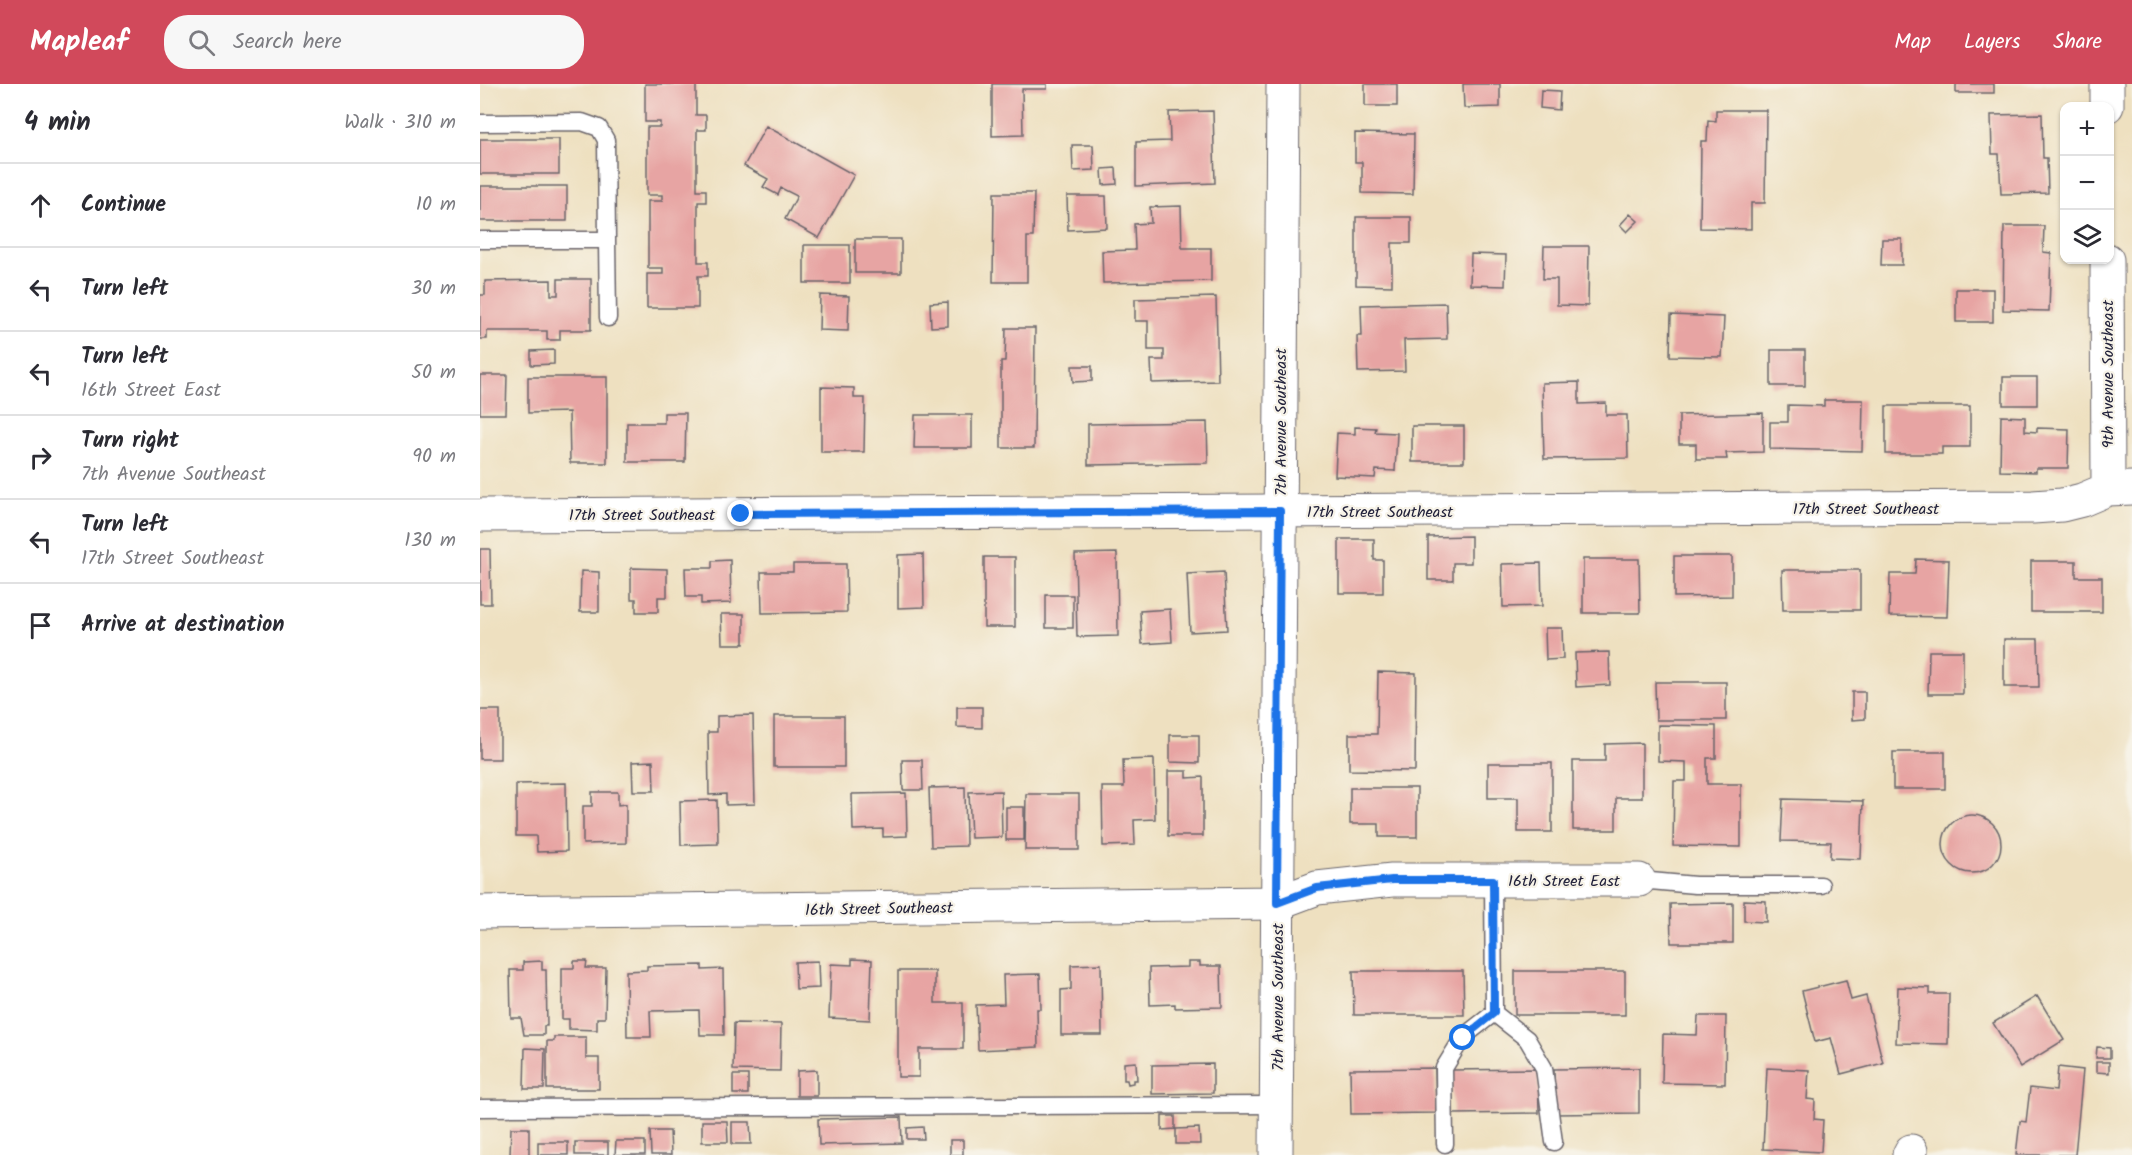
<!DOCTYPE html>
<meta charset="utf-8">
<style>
:root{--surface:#fff;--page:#f7f7f7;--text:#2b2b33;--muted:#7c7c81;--line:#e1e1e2;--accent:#d1495b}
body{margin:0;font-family:Kalam,sans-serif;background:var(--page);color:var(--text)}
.controls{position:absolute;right:18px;top:18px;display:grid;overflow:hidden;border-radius:12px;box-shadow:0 2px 4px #0004}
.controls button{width:54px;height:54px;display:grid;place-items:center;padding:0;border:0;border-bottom:2px solid var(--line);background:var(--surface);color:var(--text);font:30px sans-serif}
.stop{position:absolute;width:18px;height:18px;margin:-14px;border:4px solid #1a73e8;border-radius:50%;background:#fff}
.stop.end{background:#1a73e8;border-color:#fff;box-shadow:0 2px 6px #0008}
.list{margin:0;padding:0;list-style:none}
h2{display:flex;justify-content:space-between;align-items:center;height:78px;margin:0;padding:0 24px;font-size:26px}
h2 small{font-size:20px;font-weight:400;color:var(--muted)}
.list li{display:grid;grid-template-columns:39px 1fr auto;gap:18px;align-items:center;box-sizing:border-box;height:84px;padding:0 24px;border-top:2px solid var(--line)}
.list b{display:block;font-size:22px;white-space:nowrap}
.list p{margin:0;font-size:20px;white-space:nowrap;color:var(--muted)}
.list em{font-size:20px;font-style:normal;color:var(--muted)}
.icon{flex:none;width:33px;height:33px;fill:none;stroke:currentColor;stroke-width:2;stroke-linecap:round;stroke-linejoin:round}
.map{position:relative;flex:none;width:1652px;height:1071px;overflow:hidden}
header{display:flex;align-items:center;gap:36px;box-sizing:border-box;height:84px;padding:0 30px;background:var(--accent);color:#fff}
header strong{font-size:28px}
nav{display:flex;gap:33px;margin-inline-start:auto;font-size:21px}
.search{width:420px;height:54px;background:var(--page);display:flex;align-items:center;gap:15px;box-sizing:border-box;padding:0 21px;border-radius:24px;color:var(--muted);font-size:22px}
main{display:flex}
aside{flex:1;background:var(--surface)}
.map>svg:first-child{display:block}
.building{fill:#e7a4a3}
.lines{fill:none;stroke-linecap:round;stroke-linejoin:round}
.service-casing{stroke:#69646a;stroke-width:19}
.minor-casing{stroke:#69646a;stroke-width:35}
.tertiary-casing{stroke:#69646a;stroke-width:35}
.service{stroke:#fff;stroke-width:16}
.minor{stroke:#fff;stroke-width:33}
.tertiary{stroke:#fff;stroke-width:33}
.route{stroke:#1a73e8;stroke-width:8}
.labels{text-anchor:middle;stroke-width:4.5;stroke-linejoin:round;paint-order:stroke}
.street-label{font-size:16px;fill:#22223b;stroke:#f7f3e8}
</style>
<header>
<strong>Mapleaf</strong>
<div class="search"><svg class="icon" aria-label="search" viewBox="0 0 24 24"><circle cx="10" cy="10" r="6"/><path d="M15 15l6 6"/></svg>Search here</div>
<nav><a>Map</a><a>Layers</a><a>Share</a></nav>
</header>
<main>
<aside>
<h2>4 min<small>Walk · 310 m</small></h2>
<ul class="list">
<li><svg class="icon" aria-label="ahead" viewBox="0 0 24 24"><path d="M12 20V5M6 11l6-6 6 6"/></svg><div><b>Continue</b></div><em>10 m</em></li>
<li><svg class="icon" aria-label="left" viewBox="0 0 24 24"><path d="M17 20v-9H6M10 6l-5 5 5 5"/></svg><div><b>Turn left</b></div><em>30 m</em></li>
<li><svg class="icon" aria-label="left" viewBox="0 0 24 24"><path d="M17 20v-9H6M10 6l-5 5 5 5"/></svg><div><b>Turn left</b><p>16th Street East</p></div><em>50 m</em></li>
<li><svg class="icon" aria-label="right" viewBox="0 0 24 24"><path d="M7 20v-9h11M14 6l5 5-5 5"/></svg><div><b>Turn right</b><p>7th Avenue Southeast</p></div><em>90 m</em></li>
<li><svg class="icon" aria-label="left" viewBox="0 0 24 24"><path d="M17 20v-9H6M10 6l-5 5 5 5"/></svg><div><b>Turn left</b><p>17th Street Southeast</p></div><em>130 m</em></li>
<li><svg class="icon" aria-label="arrive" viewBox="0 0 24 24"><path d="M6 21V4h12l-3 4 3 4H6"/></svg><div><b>Arrive at destination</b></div></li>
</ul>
</aside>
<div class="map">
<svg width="1652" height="1071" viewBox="0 0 1652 1071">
<rect width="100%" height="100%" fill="#f7f3e8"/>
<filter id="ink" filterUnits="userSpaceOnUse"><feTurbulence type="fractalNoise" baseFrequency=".0167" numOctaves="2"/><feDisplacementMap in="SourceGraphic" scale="12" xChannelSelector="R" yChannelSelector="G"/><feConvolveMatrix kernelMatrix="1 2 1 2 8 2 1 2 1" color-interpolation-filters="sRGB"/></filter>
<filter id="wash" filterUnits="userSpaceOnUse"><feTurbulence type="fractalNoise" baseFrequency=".008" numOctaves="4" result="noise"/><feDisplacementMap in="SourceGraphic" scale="24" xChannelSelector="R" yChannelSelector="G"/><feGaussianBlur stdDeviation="1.35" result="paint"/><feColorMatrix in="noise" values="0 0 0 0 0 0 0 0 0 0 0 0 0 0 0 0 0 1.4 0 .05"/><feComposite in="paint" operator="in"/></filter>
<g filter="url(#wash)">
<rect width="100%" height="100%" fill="#eee0c0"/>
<g id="blocks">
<path class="building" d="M165 0H216V31H226V46H217V106H226V118H218V178H228V192H218V224H167V190H183V184H168V117H182V111H167V43H180V38H165Z
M512 0H567V5H542L543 51 512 52Z
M885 0H917V22H885Z
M983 0H1020V23L984 24Z
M1476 0H1514V9H1476Z
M1061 6 1080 7 1079 26 1060 24Z
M1236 26H1286L1285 119H1271V145L1220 144 1221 57H1227L1228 36 1236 37Z
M733 27 735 99 656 102V58L690 57 689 28Z
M1562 30 1563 74H1567L1568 109 1521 110 1519 70H1512L1511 31Z
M286 42 374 91 339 154 305 135 317 112 301 104 298 111 283 103 288 95 264 82Z
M875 49 934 50 933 110 882 109V78H875Z
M0 55H79V90H0Z
M592 61H613L614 86 593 87Z
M636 84 637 100 623 101 622 85Z
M0 102H87V137H0Z
M514 109H554L553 153H547V198H513Z
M587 112H626L627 144 588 146Z
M701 122 702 164H731V197L623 199 622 167 655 166 654 140 671 139 670 123Z
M1150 130 1158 137 1147 148 1140 141Z
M876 133H931V159H912V202L876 201Z
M1524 142H1564L1563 168 1571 169 1569 227 1523 226Z
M375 155H421V189H375Z
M1402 155H1422V181H1401Z
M324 161H370V199H324Z
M1064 162H1109L1108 222 1077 221V195H1063Z
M991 170 1026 171 1025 202 990 201Z
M78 195H111V246H80V256H67V247H7V255H0V211H5V197L71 196V211H78Z
M1476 205H1513V238H1476Z
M340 211 369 212 368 247 339 246Z
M736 213 738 297 672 299 671 276H684V266H668V237H655V215Z
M468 218V242L451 243 450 219Z
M966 219 967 255 924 256 925 287 878 288 877 252H882L881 221Z
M1191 231 1244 233 1242 273 1190 272Z
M526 244H555L554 364H521V277H525Z
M74 266V280L51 281V267Z
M1291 266H1325V302H1291Z
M592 282H612V297L593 298Z
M0 291H27L26 330H0Z
M48 293H127V379H90L89 328 48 329Z
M1523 293H1557V321H1523Z
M1099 298V320L1126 319V331H1147L1148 374 1064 375 1062 299Z
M341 303 374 304V314H385L384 368H341Z
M1344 316H1383L1382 367 1290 365V338H1308V321L1344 322Z
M1406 322H1490V363H1462V370H1406Z
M184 329H206L205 378H147V339H184Z
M1283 329V368L1246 369 1247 375H1216V360H1199V331Z
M435 331H492V364H434Z
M1521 332 1545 333V347L1557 348V344L1589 345 1588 384H1556V388L1520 387Z
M727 338 728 379 608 381V340Z
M932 342H984V378H932Z
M875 343 896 344 895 348 917 349 915 387 896 386 895 394 855 392 857 349 875 350Z
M991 452V479H973V496H948V453Z
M859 455H894V476H903V509H859Z
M0 465H10L11 520H0Z
M637 469 638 552 597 553 595 470Z
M443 470 444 523 418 524V471Z
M1194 472H1252V512L1194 513Z
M504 473H535V543H504Z
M1103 475H1159L1160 529H1103Z
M1436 475 1469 476 1467 533 1409 532 1410 490H1435Z
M250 476 251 519 221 520V513H206L205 484H232V477Z
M1551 477H1596V493H1622V528H1551Z
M1061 479 1062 522 1023 523 1022 480Z
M313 480H366L367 528 282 529 281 488H313Z
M151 484 187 485V513H178V528H156V515H151Z
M1302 486H1380V526H1303Z
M101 487 119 488V528H100Z
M744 488 747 546 710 548 707 490Z
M566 511H593V544H566Z
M690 525 692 558 662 560 660 527Z
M241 530H264V560H242Z
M1065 544H1082L1083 575 1066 576Z
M1524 555H1558L1559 603H1524Z
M1449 567H1483V610H1448Z
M1129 568 1130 601 1096 603 1095 569Z
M898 588 936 589 935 687 869 686V650H897Z
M1175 598H1246V636H1176Z
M1372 608H1385V635L1372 636Z
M477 623H502V644L477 643Z
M0 626H20V675H0Z
M273 631 275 720 246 721V710L229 711 228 648H237V632Z
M294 632H364V683H294Z
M1178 641 1236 642V674H1227V700H1261V763L1193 762 1194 697H1206V678L1178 677Z
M690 651H719V679L690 678Z
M1162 659V714H1136V746H1093V677H1125V660Z
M1413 668H1465V705H1413Z
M674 675 675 735 654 736 655 761 623 762 622 703H644L643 676Z
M422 676H442L443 706H423Z
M173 677 174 707H153L152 678Z
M1008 679H1072V748H1038V714H1008Z
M688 687H707V694L723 693V752H688Z
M86 699 87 767 57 768 56 752H36V700Z
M485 703 486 762 451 763 449 704Z
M870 704H937V753H899V740H870Z
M521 707 522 753 491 754 489 708Z
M112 708H138V721L146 720V759L103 760V722H112Z
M426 709 427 752 403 753V745L373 746 372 710Z
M546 710H599V766H545Z
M1303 715 1383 717 1381 775 1350 774 1351 758 1301 757Z
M237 716 238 760 201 761 200 717Z
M526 723H544V756H526Z
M1463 760a29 29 0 1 1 58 0a29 29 0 1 1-58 0Z
M1264 816 1286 817V838L1264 837Z
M1253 819V859H1191L1190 820Z
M372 875 392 876 390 936 349 934 351 880 372 881Z
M62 877V886H66L67 942H64V951H44L41 934H31L30 886H43V878Z
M94 877H107L106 884H126L125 934H117V946L89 945V935H82V884H94Z
M338 877 339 904 316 905 315 878Z
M708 878H720V882H741L742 923 695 924V920L670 921 669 884 708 883Z
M621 880 622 951H581V906L591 905V881Z
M222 881V886L243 885 244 951H220L219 926 170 927 171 953H147L146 887 167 886V882Z
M418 887H455V919H483V965H439V993H418Z
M873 887H983L984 931H874Z
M1035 887H1145V931H1035Z
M560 890 561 925H557L558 963 498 966 496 921 524 920 523 891Z
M1366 896 1371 916 1386 912 1403 979 1361 990 1351 954 1335 958 1322 907Z
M1418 903 1450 904V910H1469L1468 960 1416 959Z
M1557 912 1584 956 1540 983 1513 939Z
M1218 932H1246L1245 1000 1182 999 1183 950 1217 951Z
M254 939 301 940 300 987 253 986Z
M74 953H106V974H119V1005H67V957H74Z
M1617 963 1630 964V974H1616Z
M45 964 65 965 64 1005H44Z
M656 978 657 996H653V999L648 1000 647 996H644V979Z
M1616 978H1629V989L1616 988Z
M733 980V1009L672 1010V981Z
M1578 983 1603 986 1595 1071H1536L1540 1037 1546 1038 1550 1004 1576 1007Z
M955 984 956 1029 871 1030 870 985Z
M1159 984V1029L1074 1030V985Z
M1287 984 1329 986 1327 1015 1335 1016 1334 1035 1343 1036 1341 1068 1283 1065Z
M1058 985 1059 1029 973 1030 972 986Z
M337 986V1012H317V987Z
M253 991H268V1010H253Z
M682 1032H695V1045L682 1046Z
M421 1033 422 1059 339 1061 338 1035Z
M222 1037H247L248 1058H222Z
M252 1038H270L271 1060H252Z
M443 1043 444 1055H427V1044Z
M31 1044H49V1071H30Z
M719 1044 720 1060H696V1045Z
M170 1047H190L191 1071H171Z
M470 1056H483V1071H470Z
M136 1057H165V1071H135Z
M58 1058H88V1071H58Z
M95 1058H128V1071H95Z"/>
</g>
</g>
<g filter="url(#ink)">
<use href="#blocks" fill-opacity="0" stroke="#69646a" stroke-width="1.5"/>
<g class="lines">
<defs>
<path id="service" d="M0 39 102 38 119 44 126 56 127 156H0
M127 156 128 234
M1013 796 1014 929 1047 955 1064 984 1074 1058
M1159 796 1215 801H1341
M0 1024 796 1021
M965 1060 964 984 983 953 1014 929"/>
<path id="minor" d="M1627 0V22
M1627 176 1628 405
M0 431 1553 423 1582 421 1602 416 1628 405 1652 404
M0 828 797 819 837 804 912 796H1159
M1429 1071 1431 1067"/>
<path id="tertiary" d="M796 1071 803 0"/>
</defs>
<use href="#service" class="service-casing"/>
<use href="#minor" class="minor-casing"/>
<use href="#tertiary" class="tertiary-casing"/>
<use href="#service" class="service"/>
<use href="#minor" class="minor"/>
<use href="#tertiary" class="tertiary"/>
</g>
</g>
<g class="lines" filter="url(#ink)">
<path class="route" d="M261 430 800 427 797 819 837 804 912 796H1013L1014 929 983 954"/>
</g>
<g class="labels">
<g class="street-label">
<text transform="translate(1627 290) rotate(-90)" y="6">9th Avenue Southeast</text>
<text transform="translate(800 338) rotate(-90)" y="6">7th Avenue Southeast</text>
<text x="1386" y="430">17th Street Southeast</text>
<text x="900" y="433">17th Street Southeast</text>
<text x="162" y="436">17th Street Southeast</text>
<text x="1084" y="802">16th Street East</text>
<text transform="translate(399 824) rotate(-1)" y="6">16th Street Southeast</text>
<text transform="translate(797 913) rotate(-90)" y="6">7th Avenue Southeast</text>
</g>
</g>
</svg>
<div class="controls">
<button>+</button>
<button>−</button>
<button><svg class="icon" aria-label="layers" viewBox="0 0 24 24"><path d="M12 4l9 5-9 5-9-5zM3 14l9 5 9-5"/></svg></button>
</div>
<div class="stop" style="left:983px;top:954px"></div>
<div class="stop end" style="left:261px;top:430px"></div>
</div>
</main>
